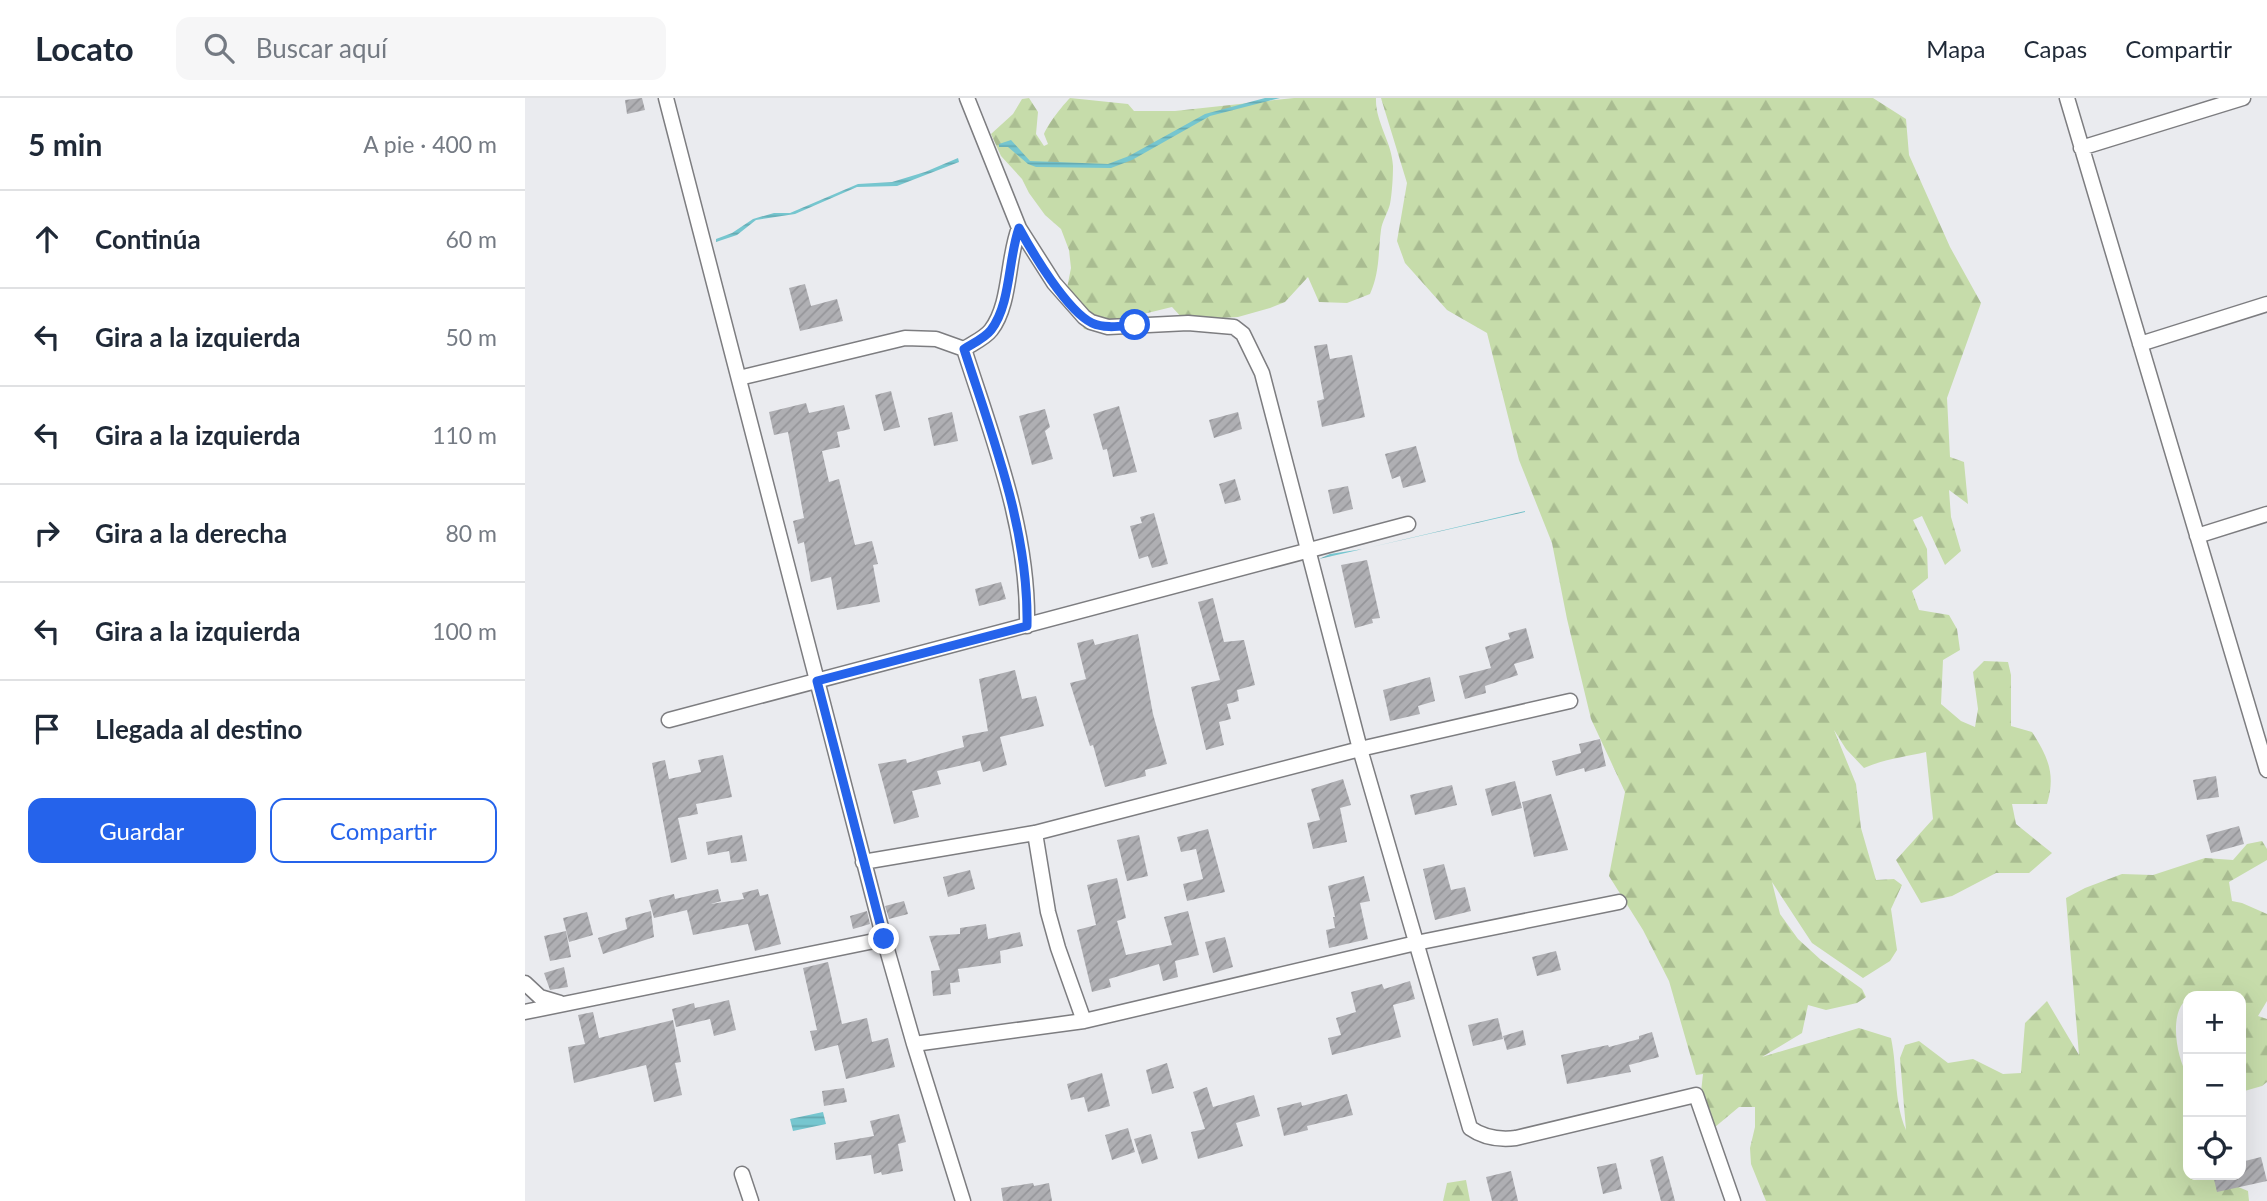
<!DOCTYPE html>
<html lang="es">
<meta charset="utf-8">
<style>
:root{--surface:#fff;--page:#f6f6f7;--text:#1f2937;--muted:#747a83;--line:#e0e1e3;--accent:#2563eb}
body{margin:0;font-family:Lato,sans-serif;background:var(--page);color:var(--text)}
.controls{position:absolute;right:21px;bottom:21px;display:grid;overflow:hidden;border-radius:14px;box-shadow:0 7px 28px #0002}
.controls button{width:63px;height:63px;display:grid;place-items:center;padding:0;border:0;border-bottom:2px solid var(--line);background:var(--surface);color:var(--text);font:35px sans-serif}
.stop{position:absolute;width:21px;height:21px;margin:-16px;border:5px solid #2563eb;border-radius:50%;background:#fff}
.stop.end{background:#2563eb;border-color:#fff;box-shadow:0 2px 7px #0008}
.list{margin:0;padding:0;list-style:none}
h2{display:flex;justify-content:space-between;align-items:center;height:91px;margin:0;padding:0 28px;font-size:30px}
h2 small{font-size:23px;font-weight:400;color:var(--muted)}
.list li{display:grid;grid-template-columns:46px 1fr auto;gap:21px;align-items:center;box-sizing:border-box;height:98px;padding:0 28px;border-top:2px solid var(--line)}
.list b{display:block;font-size:26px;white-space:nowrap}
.list em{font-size:23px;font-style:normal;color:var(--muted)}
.actions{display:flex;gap:14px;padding:21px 28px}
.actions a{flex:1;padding:16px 0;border:2px solid var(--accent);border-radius:14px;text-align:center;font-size:24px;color:var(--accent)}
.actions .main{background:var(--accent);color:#fff}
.icon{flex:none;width:38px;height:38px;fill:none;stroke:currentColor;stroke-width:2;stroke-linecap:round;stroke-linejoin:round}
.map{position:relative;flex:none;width:1742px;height:1103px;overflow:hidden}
header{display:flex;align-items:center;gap:42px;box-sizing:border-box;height:98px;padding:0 35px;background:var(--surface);border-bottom:2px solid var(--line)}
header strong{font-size:33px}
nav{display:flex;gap:38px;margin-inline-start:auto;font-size:24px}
.search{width:490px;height:63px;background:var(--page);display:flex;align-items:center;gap:18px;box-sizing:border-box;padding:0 24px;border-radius:14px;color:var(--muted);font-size:26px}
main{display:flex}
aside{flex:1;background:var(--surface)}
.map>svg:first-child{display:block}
.forest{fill:url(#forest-firs)}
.water{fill:url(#water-rules)}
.building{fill:url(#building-hatch)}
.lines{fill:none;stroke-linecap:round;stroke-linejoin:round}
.street-casing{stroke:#7d7d80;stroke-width:17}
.street{stroke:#fff;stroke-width:14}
.route{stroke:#2563eb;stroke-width:9}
</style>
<header>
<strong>Locato</strong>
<div class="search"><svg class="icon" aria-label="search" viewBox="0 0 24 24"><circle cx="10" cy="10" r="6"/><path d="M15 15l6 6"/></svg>Buscar aquí</div>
<nav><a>Mapa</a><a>Capas</a><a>Compartir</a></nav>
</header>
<main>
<aside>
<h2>5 min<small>A pie · 400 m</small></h2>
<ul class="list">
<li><svg class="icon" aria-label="ahead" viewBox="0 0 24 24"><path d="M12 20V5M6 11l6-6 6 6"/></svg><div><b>Continúa</b></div><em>60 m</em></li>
<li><svg class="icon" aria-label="left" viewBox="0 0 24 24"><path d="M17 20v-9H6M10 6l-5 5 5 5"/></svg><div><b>Gira a la izquierda</b></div><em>50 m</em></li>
<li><svg class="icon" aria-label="left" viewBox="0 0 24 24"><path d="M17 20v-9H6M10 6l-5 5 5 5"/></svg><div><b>Gira a la izquierda</b></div><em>110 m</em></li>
<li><svg class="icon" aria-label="right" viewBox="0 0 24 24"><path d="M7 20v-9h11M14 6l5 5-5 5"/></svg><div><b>Gira a la derecha</b></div><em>80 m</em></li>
<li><svg class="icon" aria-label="left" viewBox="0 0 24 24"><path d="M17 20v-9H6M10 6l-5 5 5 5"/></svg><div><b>Gira a la izquierda</b></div><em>100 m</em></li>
<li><svg class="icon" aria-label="arrive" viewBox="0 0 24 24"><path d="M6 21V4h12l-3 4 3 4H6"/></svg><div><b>Llegada al destino</b></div></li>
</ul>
<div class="actions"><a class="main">Guardar</a><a>Compartir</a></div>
</aside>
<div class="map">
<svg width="1742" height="1103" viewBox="0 0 1742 1103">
<defs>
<pattern id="forest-firs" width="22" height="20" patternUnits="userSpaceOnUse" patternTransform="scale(1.75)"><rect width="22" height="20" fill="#c6dcaa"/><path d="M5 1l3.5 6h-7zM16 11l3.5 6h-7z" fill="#a9bc91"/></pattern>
<pattern id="water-rules" width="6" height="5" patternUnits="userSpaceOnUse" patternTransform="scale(1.75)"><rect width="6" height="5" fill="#76c6cf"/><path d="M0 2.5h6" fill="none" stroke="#65a9b1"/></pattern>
<pattern id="building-hatch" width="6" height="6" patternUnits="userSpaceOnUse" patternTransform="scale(1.75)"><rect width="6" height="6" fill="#afafb3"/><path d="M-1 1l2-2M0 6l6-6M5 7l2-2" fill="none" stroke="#959599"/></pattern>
</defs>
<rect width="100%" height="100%" fill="#eaebef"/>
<path class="forest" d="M504 0 513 14 511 36 519 48 523 46 519 36C523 26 537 8 545 0L603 6 609 13H650L769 0H851C850 24 867 44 868 68 868 79 867 95 865 106 863 115 857 123 856 132 853 154 855 174 845 196L822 205 794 204 783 179 760 204 745 210 713 219 659 222 647 209 606 219 596 229 575 224 570 233 559 231C551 212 561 207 542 190L546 170 544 152 536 131 520 117 504 95 497 81 476 58 466 36 488 16 497 1Z
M856 0H1348L1381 21 1384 57 1425 149 1456 205 1422 300 1425 359 1439 364 1443 406 1424 392 1426 419 1436 453 1420 467 1397 418 1388 422 1402 451 1403 480 1387 493 1394 512 1424 517 1432 531 1435 552 1418 562 1416 606 1436 623 1450 629 1453 611 1448 574 1459 563 1483 564 1486 577V628L1507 634C1523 659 1531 676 1522 706H1487L1491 726 1527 755 1504 775H1471L1427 798 1396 805 1371 762 1408 721 1401 654C1380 659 1359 661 1339 670L1321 651 1309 632 1331 686 1336 730 1351 782 1369 781 1377 787 1366 811 1372 852 1365 863 1338 880 1287 845 1247 784 1255 816 1273 841 1296 862 1337 891 1341 899 1332 905 1301 912 1283 907 1277 935 1237 959 1334 930 1366 940C1373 973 1368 1001 1381 1032L1375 960 1380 947 1394 943 1423 965 1448 961 1478 976 1496 975 1500 925 1522 903 1554 957 1541 800 1560 790 1597 776 1628 777 1680 760 1708 762 1722 746 1737 743 1742 751V762L1704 784 1707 803 1717 805 1742 816V903L1733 918 1742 921V984L1737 988 1716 994V898H1663V908L1658 905C1645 921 1652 961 1663 978V1077H1691L1692 1087 1711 1088 1723 1093 1724 1103H1241L1226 1066 1225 1050 1230 1029V1009H1214L1190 1029 1176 994 1178 976 1171 977 1144 883 1118 832 1084 778 1100 694 1066 621 1042 521 1027 445 994 362 962 235 922 212 880 165 872 143 882 85Z
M941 1082 945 1103H918L922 1085Z"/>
<path class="water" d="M740 0H755L685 18 607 62 586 70 511 69 503 66 483 49H474V46L486 42 505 63 583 66 604 58 680 16Z
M433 60 434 64 372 88 332 89 270 116 231 122 212 137 191 144V141L207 135 228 121 249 115H265L333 86 367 84 400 74Z
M1000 413V414L794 461 805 456 838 451Z
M298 1014 301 1026 268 1033 265 1021Z"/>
<path class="building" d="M117 0 120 12 102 16 100 2Z
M280 186 286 208 312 201 318 223 275 233 264 190Z
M802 246 805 261 827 257 840 319 797 329 792 303 799 301 789 248Z
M366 293 375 329 359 333 350 297Z
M281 305 284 315 319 307 325 331 312 334 315 349 297 353 304 384 314 381 330 447 347 443 353 466 348 467 355 504 312 512 306 479 286 484 279 444 273 446 268 423 279 420 263 334 249 337 244 314Z
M594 308 612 374 588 379 582 351 578 352 568 316Z
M520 311 525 329 520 333 528 361 507 367 494 318Z
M427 314 433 343 409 348 403 320Z
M713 314 717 331 689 340 684 322Z
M891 348 901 384 878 390 875 378 867 381 860 356Z
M710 381 716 402 700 406 694 386Z
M823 388 828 411 808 416 803 392Z
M629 415 643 466 627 470 623 458 614 461 605 428 617 425 615 419Z
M842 462 855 520 847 521 848 525 830 530 816 467Z
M476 484 481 501 454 508 450 491Z
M688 500 699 544 719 542 730 587 712 592 714 603 702 606 706 621 694 624 699 647 681 652 666 589 695 582 673 504Z
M1001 530 1009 560 989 566 993 577 960 588 961 595 940 601 934 578 966 570 960 549 985 541 983 535Z
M613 536 628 616 642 666 620 672 621 678 580 689 568 647 565 648 545 585 561 581 552 545 568 541 570 547Z
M490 572 497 601 511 598 519 628 475 639 482 667 458 674 455 663 412 673 416 686 387 693 394 719 369 726 353 666 381 661 382 665 439 649 437 638 463 633 454 581Z
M905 579 910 603 893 608 895 616 865 623 858 592Z
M1075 641 1081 668 1060 674 1059 670 1031 678 1027 663 1056 655 1054 646Z
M198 657 207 699 171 706 173 716 153 720 162 761 146 765 127 665 140 662 144 681 176 674 173 662Z
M1691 678 1694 699 1672 702 1668 682Z
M818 681 826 707 815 710 822 744 788 751 782 725 795 722 786 691Z
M990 683 997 710 967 718 960 691Z
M927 687 932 707 890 717 885 697Z
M1026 696 1043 752 1009 759 997 704Z
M1714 728 1719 746 1686 755 1681 737Z
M683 731 700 794 662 803 658 786 678 781 671 751 656 754 652 739Z
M217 737 222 763 206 765 204 753 183 757 181 744Z
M614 737 623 778 602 783 592 742Z
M919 766 926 792 940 789 946 813 910 822 898 771Z
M445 772 450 791 423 799 418 779Z
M839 778 845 803 835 805 843 841 804 850 801 832 810 830 808 819H810L803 788Z
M592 780 601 820 592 823 601 857 647 847 639 819 663 813 674 857 650 863 653 879 638 883 634 866 584 881 586 889 567 894 552 832 571 827 562 787Z
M193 791 196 803 186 806 219 801 217 795 233 791 235 798 243 796 256 846 230 853 223 826 168 837 162 812 129 820 124 802 149 796 150 801Z
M379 803 383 816 364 821 360 808Z
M126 813 129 839 78 856 73 840 102 831 100 820Z
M342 813 345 826 328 831 325 818Z
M62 814 68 837 44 844 38 820Z
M461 826 463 841 495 834 498 848 475 853 476 865 433 871 435 884 425 885 426 896 408 898 406 873 415 872 404 838 435 836V830Z
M41 833 46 859 25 863 19 838Z
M700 839 708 869 688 875 680 844Z
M1031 853 1036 872 1012 878 1007 859Z
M303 864 317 926 342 920 347 944 363 940 370 969 321 981 313 947 290 953 285 933 292 932 278 870Z
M39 869 43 889 25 892 19 875Z
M885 883 890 901 868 907 876 939 807 957 803 940 816 937 811 920 831 914 826 894 857 886 859 891Z
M204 902 211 932 189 938 185 921 151 929 147 911 169 905 170 910Z
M68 914 74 940 148 922 156 964 150 965 157 997 129 1004 121 967 49 985 43 949 60 946 53 917Z
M973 920 978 941 948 948 943 927Z
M998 932 1001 947 982 952 978 938Z
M1127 934 1134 959 1104 967 1106 974 1042 986 1036 957 1083 947 1084 949 1114 941V938Z
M642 965 649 990 627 996 621 972Z
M577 975 585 1008 563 1014 559 999 546 1002 542 986Z
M682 989 688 1009 729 997 735 1018 711 1025 718 1048 673 1061 666 1034 680 1031 668 994Z
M319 990 322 1004 299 1008 297 993Z
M822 996 828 1017 782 1028 783 1032 759 1038 752 1010 776 1004 777 1008Z
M374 1016 381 1044 373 1046 378 1073 357 1077 356 1074 349 1076 346 1057 311 1062 309 1045 349 1038 345 1023Z
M603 1030 610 1054 587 1062 580 1037Z
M626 1036 633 1061 617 1066 609 1041Z
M1138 1058 1150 1103H1136L1125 1062Z
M1736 1059 1742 1083 1692 1094 1688 1077H1716V1064Z
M1091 1065 1097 1091 1078 1096 1072 1069Z
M986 1073 993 1103H967L961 1079Z
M508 1085 509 1088 524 1085 527 1103H478L476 1090Z"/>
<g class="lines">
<defs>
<path id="street" d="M141 0 359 841 389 946 438 1103
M442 0 494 130 529 185 559 219 566 224 583 229 663 225 709 229 718 236 737 275 835 651 945 1030C959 1040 974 1042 991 1040L1171 997 1208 1103
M1542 0 1742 672
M1556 50 1718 0
M1615 246 1742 206
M439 251C468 341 504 432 502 528
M214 280 380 240 411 241 439 251C448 245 460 240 466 232 486 206 482 161 494 130
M1672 438 1742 416
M144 622 883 426
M510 735 523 814 533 850 559 923
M338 764 510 735 835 651 1045 603
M0 885 15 899 35 905
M0 914 359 841
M389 946 559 923 891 845 1094 804
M217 1076 226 1103"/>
</defs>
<use href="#street" class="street-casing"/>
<use href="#street" class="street"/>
</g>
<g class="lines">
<path class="route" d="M359 841 292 583 502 528C504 432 468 341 439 251 447 246 460 240 466 232 486 206 483 161 494 130 507 154 542 213 567 225 580 231 596 228 610 227"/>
</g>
</svg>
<div class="controls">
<button>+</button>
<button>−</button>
<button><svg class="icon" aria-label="locate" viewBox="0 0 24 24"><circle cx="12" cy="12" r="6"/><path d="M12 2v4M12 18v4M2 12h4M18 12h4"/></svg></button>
</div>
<div class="stop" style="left:610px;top:227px"></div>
<div class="stop end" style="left:359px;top:841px"></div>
</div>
</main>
